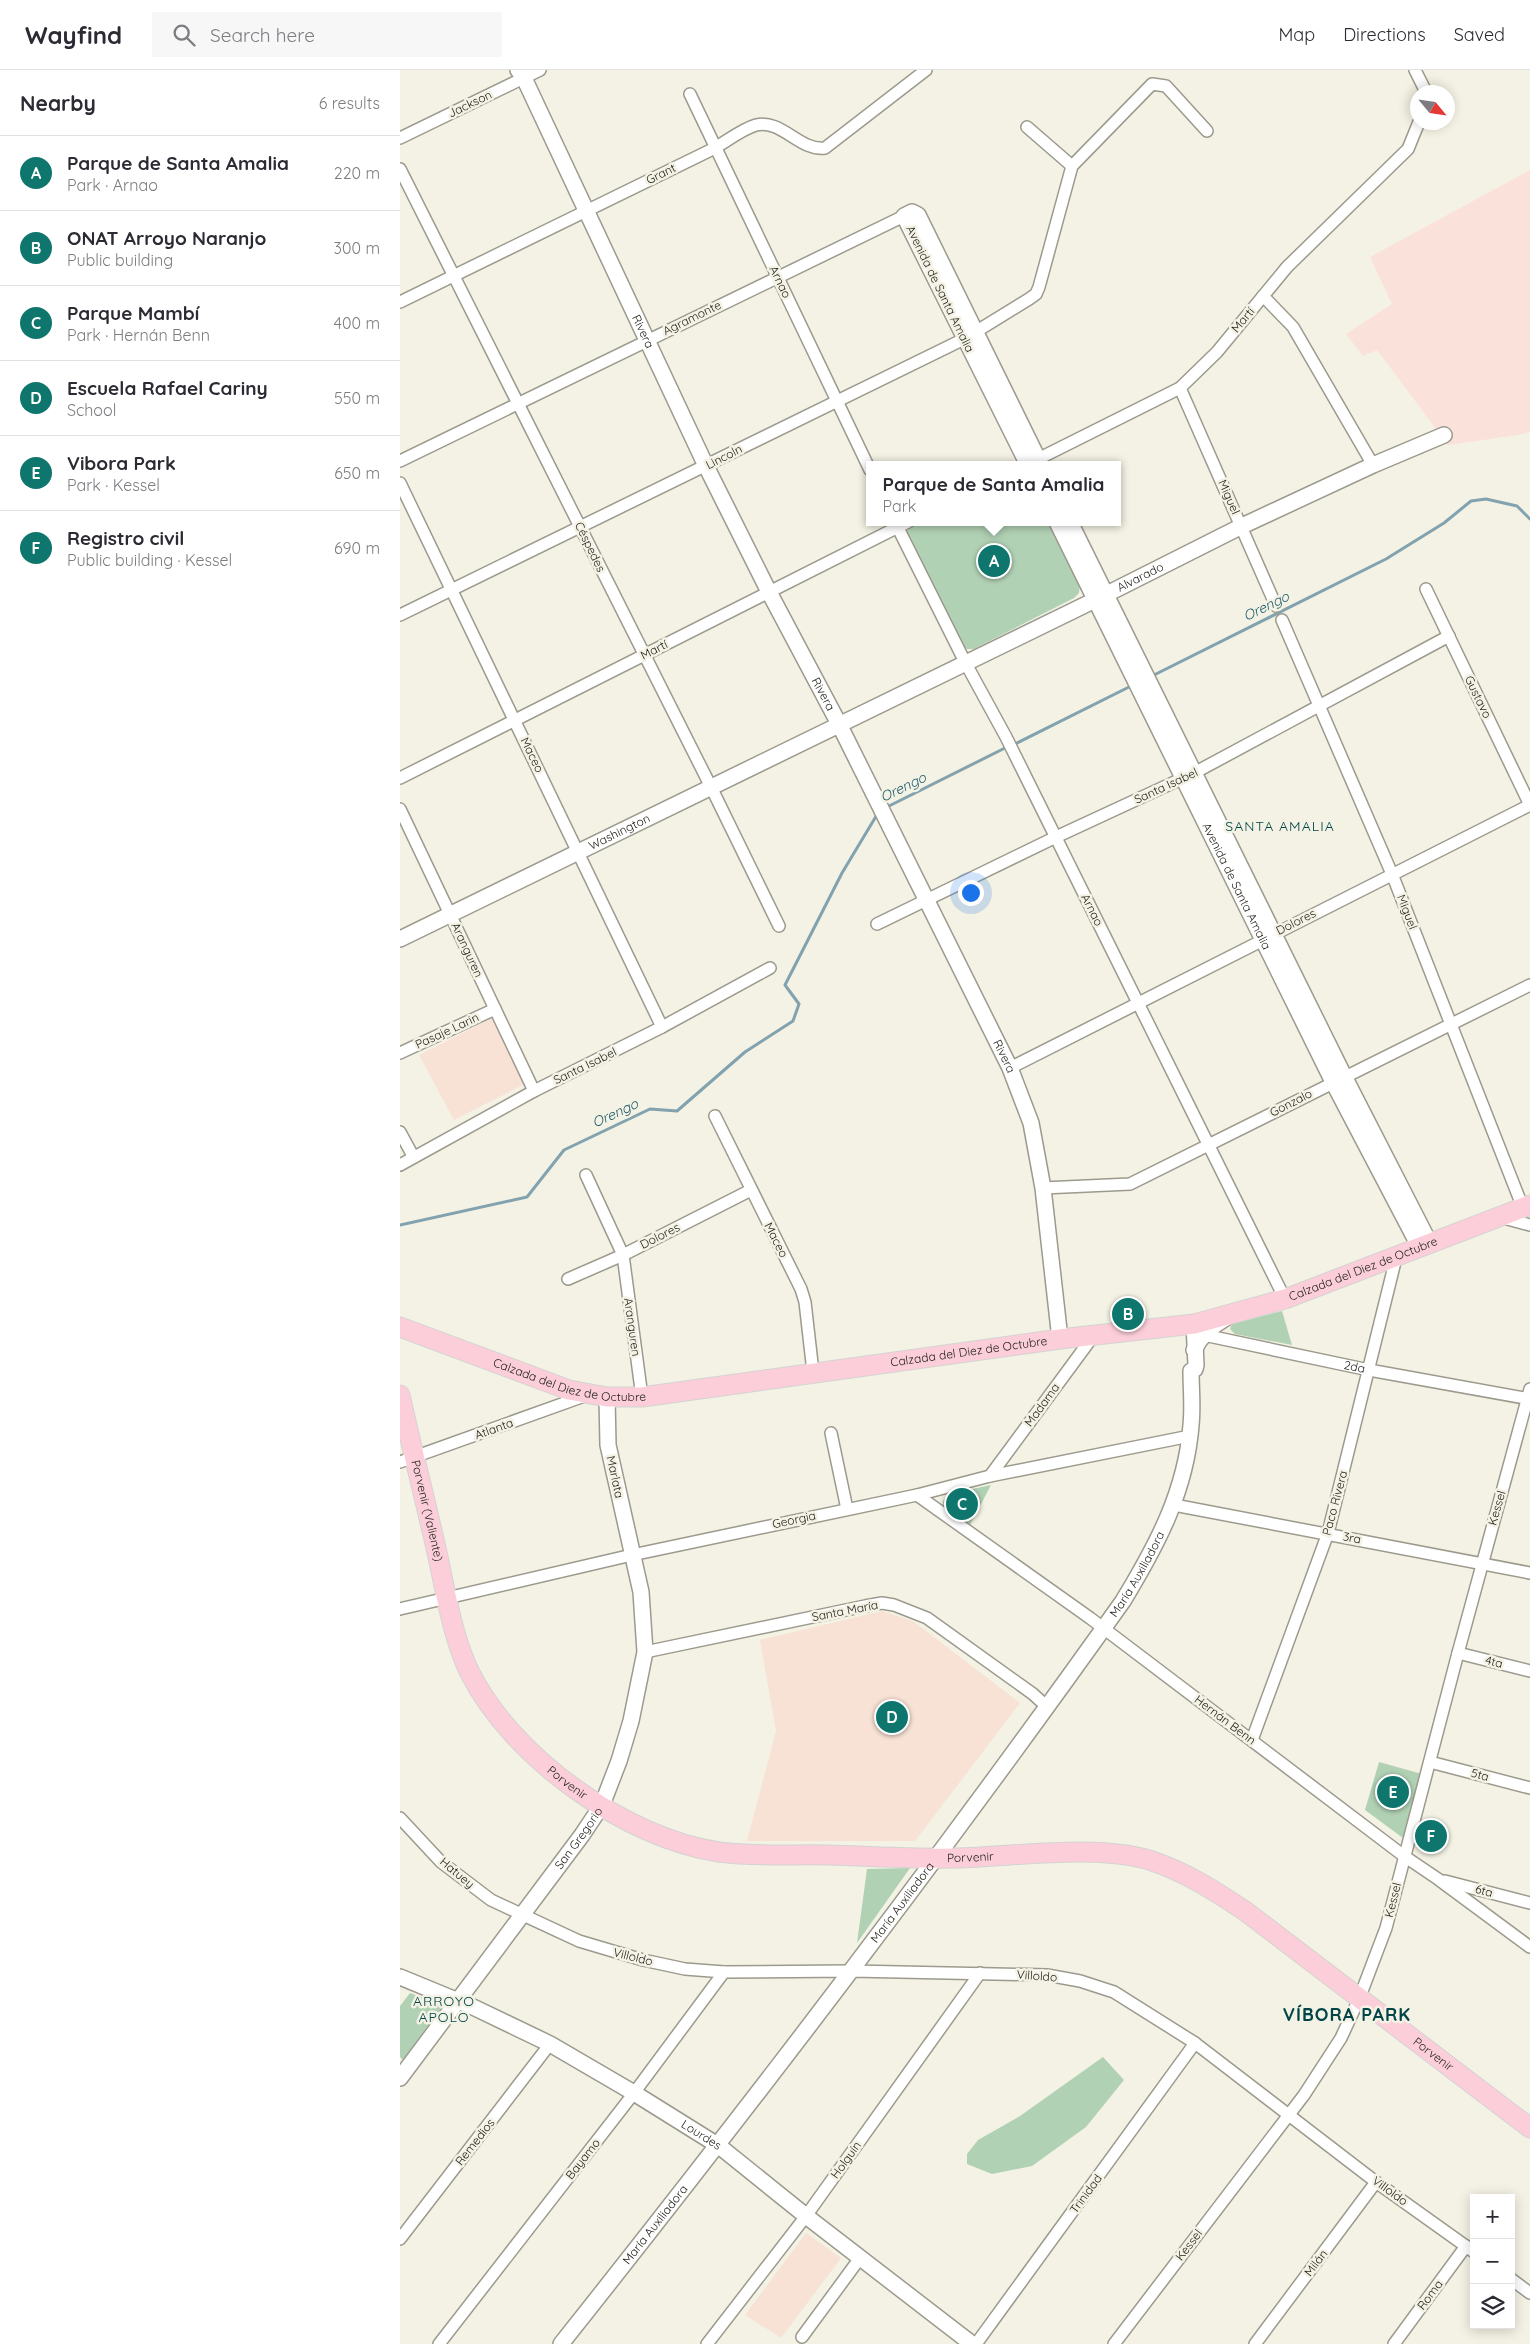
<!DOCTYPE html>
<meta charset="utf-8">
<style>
:root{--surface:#fff;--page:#f7f7f7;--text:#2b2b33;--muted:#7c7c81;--line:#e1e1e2;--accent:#0f766e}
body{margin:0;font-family:Quicksand,sans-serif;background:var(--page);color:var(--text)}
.controls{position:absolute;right:15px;bottom:15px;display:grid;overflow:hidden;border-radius:0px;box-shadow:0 2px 12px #0003}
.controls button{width:45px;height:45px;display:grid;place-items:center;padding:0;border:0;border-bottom:1px solid var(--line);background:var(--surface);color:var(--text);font:25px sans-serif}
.compass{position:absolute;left:1010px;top:15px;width:45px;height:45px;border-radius:50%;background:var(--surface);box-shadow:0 2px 12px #0003;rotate:119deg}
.you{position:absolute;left:570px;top:822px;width:18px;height:18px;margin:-12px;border:4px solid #fff;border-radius:50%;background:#1a73e8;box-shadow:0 0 0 8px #1a73e833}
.badge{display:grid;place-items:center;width:32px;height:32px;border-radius:50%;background:var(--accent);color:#fff;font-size:16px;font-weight:700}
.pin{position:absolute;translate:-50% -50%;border:2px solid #fff;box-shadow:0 1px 5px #0006}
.popup{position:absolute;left:466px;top:391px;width:255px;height:65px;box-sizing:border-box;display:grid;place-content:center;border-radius:0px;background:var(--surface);filter:drop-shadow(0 1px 4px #0005);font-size:16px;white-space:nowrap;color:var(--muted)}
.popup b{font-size:19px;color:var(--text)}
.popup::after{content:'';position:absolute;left:50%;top:100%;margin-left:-10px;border:10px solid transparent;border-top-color:var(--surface)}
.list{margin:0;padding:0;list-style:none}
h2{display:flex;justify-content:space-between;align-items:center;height:65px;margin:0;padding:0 20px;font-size:21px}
h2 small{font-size:16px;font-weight:400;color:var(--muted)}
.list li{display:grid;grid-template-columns:32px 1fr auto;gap:15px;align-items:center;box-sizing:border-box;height:75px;padding:0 20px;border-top:1px solid var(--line)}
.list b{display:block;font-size:19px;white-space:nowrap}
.list p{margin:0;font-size:16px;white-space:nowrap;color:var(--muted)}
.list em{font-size:16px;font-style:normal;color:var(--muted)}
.icon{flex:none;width:28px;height:28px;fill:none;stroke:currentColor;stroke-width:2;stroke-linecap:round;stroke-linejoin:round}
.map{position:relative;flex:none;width:1130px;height:2274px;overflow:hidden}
header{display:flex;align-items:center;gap:30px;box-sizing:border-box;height:70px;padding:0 25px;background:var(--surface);border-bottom:1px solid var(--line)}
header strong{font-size:24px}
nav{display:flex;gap:28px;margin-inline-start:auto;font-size:18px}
.search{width:350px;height:45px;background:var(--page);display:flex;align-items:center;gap:12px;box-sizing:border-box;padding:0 18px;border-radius:0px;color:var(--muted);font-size:19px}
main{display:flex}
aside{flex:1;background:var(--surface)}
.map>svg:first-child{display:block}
.industrial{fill:#fae1d9}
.education{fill:#f8e2d5}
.green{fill:#b1d1b4}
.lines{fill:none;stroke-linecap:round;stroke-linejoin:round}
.stream{stroke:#81a2ae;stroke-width:3}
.minor-casing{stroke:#9c9a8d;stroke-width:14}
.tertiary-casing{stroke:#9c9a8d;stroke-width:18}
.primary-casing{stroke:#d3d3d2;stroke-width:21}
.minor{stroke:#fff;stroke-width:11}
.tertiary{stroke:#fff;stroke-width:15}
.primary{stroke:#fcceda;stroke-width:19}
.labels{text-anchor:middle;stroke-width:5;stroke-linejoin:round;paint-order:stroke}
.street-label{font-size:12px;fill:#22211c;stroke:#f4f2e4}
.water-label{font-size:14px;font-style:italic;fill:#1c5a6c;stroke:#f4f2e4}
.neighbourhood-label{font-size:14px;letter-spacing:1px;fill:#014549;stroke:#f4f2e4}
.district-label{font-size:18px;font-weight:bold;letter-spacing:1px;fill:#014549;stroke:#f4f2e4}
</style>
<header>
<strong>Wayfind</strong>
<div class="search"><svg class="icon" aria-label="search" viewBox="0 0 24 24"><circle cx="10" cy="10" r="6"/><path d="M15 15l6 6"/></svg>Search here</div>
<nav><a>Map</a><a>Directions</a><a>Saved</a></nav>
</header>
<main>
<aside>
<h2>Nearby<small>6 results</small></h2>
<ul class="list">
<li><span class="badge">A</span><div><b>Parque de Santa Amalia</b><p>Park · Arnao</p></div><em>220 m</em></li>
<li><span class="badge">B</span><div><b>ONAT Arroyo Naranjo</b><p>Public building</p></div><em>300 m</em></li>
<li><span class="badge">C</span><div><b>Parque Mambí</b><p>Park · Hernán Benn</p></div><em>400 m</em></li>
<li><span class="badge">D</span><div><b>Escuela Rafael Cariny</b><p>School</p></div><em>550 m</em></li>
<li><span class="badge">E</span><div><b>Vibora Park</b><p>Park · Kessel</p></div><em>650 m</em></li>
<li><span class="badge">F</span><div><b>Registro civil</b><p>Public building · Kessel</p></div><em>690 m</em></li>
</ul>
</aside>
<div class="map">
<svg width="1130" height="2274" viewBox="0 0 1130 2274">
<rect width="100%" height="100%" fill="#f4f2e4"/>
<path class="industrial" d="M1130 100V361L1124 364 1048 375 977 280 963 286 946 264 992 234 970 187Z"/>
<path class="education" d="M92 948 125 1014 54 1050 19 985Z
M482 1541 513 1551 620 1633 515 1771H347L376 1661 360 1570Z
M406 2163 441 2188 381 2268 345 2245Z"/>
<path class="green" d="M515 452H650L680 513 679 523 674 528 574 579H567L561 575 506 462Z
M882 1241 892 1275 835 1264 830 1259 832 1254Z
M591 1415 570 1455 543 1437V1431L549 1424Z
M979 1692 1022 1704 1003 1768 965 1740Z
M510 1798 457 1873 467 1799Z
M10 1923 43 1935 3 1990 0 1987V1936Z
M703 1987 724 2010 686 2057 632 2096 592 2104 567 2094V2084L578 2070 620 2046Z"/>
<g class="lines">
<path class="stream" d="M752 606 986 489 1044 453 1071 431 1086 429 1117 436 1130 449
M613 675 733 615
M485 738 607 677
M0 1155 127 1127 164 1080 250 1039 277 1041 345 982 393 951 399 934 385 915 442 803 478 743"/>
<defs>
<g id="minor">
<path d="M1015 0 1026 22"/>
<path d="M290 24 470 400"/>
<path d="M627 57 672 96"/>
<path d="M0 68 140 0"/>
<path d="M0 99 311 717 379 856"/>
<path d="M863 226 893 257 973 395"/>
<path d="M0 232 315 78C327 71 342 59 356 55 382 49 399 81 425 78L526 0"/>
<path d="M780 318 876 536"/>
<path d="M0 391 504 146"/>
<path d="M632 392 780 318 817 282 887 197 1008 79 1019 52"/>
<path d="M0 413 262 957"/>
<path d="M495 452 565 592 606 667 885 1229"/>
<path d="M1026 519 1130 735"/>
<path d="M0 545 564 269 629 229 636 224 639 217 672 96 752 14 766 16 807 61"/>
<path d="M882 550 992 804 1123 1138"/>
<path d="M0 708 508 452"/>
<path d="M0 739 134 1021"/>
<path d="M477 854 656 767 794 703 1049 566"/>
<path d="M0 983 95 939"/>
<path d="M610 998 1130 735"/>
<path d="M315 1046 401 1219 405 1232 413 1302"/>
<path d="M0 1062 13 1086"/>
<path d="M0 1095 134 1021 262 957 370 898"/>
<path d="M186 1105 223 1185 242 1327"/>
<path d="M643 1118 730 1114 1130 915"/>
<path d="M1100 1147 1130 1155"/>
<path d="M168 1209 223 1185 351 1120"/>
<path id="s1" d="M799 1264 969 1300 1130 1329"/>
<path d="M431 1363 447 1439"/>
<path d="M0 1392 187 1325"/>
<path d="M590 1406 694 1265"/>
<path d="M517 1425 690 1548 1004 1786 1038 1809 1130 1877"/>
<path d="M774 1435 1130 1503"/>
<path d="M0 1539 232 1485 517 1425 590 1406 790 1366"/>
<path d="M245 1582 465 1536 482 1533 494 1535 527 1548 633 1624 646 1636"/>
<path d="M1058 1583 1130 1601"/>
<path d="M852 1670 928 1463 996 1188"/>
<path d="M1030 1692 1130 1718"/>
<path d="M0 1748 41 1792 91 1830 179 1871 243 1890 285 1899 324 1902 452 1901 647 1905 680 1911 714 1922 795 1973 976 2112 1074 2182"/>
<path d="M1045 1811 1130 1833"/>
<path d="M0 2169 150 1974"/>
<path d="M1111 2209 1130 2223"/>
<path d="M402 2267 460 2188"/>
<path d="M39 2274 234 2023 324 1902"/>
<path d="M307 2274 406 2146 580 1903"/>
<path d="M576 2274 795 1973"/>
<path d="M714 2274 904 2025 941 1968 959 1929 986 1858 1058 1583 1130 1319"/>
<path d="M855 2274 976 2112"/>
<path d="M994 2274 1066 2176"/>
</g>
<g id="tertiary">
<path id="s2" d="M118 0 124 8 306 396 369 522 439 654 610 998 631 1053 643 1118 660 1269"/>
<path d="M628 395 504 146 512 142 518 145 641 395"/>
<path id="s3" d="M657 452 933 1012 1020 1178"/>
<path d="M670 452 944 1006 1030 1174"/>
<path id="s4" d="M0 869 695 530 842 456 973 395 1044 365"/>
<path d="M794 1280C801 1265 812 1256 826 1248"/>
<path id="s5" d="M0 1907 73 1937 150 1974 234 2023 319 2076 406 2146 572 2274"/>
<path id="s6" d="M0 2008 182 1765 202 1735 219 1691 231 1651 245 1582 241 1522 208 1375 207 1327"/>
<path id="s7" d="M161 2274C354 2031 543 1784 723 1531 757 1475 786 1421 791 1355 793 1337 791 1319 791 1301L795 1299 796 1295 794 1254"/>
</g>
<g id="primary">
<path id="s8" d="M0 1257 169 1320 207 1327H242L660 1269 794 1254 885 1229 1130 1135"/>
<path id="s9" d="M0 1325C12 1379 26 1433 38 1487 46 1524 53 1569 70 1603 113 1688 225 1768 319 1782 355 1787 392 1784 428 1785 470 1786 512 1789 555 1788 613 1787 693 1774 749 1790 784 1801 815 1821 845 1841L1130 2058"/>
</g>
</defs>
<use href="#minor" class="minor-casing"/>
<use href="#tertiary" class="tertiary-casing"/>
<use href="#primary" class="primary-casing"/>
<use href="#minor" class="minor"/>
<use href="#tertiary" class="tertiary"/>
<use href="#primary" class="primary"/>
</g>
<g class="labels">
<g class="street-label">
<text transform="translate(70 34) rotate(-26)" y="4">Jackson</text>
<text transform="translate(261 104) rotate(-26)" y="4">Grant</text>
<text transform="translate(380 212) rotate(64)" y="4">Arnao</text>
<text transform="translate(540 219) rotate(64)" y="4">Avenida de Santa Amalia</text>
<text transform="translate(292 248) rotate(-26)" y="4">Agramonte</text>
<text transform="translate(843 250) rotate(-50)" y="4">Martí</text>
<text dy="4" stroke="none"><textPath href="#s2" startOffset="290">Rivera</textPath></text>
<text transform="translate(324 387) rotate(-27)" y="4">Lincoln</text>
<text transform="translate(829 427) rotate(66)" y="4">Miguel</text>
<text transform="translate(190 477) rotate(64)" y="4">Céspedes</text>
<text dy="4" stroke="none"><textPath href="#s4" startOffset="824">Alvarado</textPath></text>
<text transform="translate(254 580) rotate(-27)" y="4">Martí</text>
<text dy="4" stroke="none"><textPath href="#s2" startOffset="695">Rivera</textPath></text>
<text transform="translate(1078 627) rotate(64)" y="4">Gustavo</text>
<text transform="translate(132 685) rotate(64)" y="4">Maceo</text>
<text transform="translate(766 716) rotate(-25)" y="4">Santa Isabel</text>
<text dy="4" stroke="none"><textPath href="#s4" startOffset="244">Washington</textPath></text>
<text dy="4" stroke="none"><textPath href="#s3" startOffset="406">Avenida de Santa Amalia</textPath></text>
<text transform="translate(692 840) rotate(63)" y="4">Arnao</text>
<text transform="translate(1007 842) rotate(69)" y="4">Miguel</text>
<text transform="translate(896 852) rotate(-27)" y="4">Dolores</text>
<text transform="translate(67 880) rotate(65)" y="4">Aranguren</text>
<text transform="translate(47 961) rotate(-25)" y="4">Pasaje Larin</text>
<text dy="4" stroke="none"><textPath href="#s2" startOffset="1100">Rivera</textPath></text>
<text transform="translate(185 996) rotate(-26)" y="4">Santa Isabel</text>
<text transform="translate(891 1033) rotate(-27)" y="4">Gonzalo</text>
<text transform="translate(260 1166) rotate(-27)" y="4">Dolores</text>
<text transform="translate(376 1170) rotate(63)" y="4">Maceo</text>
<text dy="4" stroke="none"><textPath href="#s8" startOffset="989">Calzada del Diez de Octubre</textPath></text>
<text transform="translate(232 1257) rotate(82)" y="4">Aranguren</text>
<text dy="4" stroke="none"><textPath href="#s8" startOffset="584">Calzada del Diez de Octubre</textPath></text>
<text dy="4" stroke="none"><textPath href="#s1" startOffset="159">2da</textPath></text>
<text dy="4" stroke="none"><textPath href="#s8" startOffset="179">Calzada del Diez de Octubre</textPath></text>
<text transform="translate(642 1335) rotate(-54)" y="4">Madama</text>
<text transform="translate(94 1359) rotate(-20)" y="4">Atlanta</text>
<text transform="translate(215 1407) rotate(78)" y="4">Marlata</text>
<text transform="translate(935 1433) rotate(-75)" y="4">Paco Rivera</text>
<text transform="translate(1097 1438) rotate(-74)" y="4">Kessel</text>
<text dy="4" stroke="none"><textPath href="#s9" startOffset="119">Porvenir (Valiente)</textPath></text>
<text transform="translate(394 1450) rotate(-12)" y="4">Georgia</text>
<text transform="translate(952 1468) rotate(11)" y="4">3ra</text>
<text dy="4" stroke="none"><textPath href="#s7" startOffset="962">María Auxiliadora</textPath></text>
<text transform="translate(445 1541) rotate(-11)" y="4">Santa María</text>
<text transform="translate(1094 1592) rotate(14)" y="4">4ta</text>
<text transform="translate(825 1650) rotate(37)" y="4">Hernán Benn</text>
<text transform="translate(1080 1705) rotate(15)" y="4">5ta</text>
<text dy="4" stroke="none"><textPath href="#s9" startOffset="435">Porvenir</textPath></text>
<text dy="4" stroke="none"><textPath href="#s6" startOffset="299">San Gregorio</textPath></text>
<text dy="4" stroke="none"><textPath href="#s9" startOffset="855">Porvenir</textPath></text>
<text transform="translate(57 1803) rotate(40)" y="4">Hatuey</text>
<text transform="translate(1084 1821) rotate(15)" y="4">6ta</text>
<text transform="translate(993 1830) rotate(-76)" y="4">Kessel</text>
<text dy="4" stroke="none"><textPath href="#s7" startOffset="558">María Auxiliadora</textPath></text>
<text transform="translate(233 1887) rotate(14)" y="4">Villoldo</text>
<text transform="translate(637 1906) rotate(4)" y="4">Villoldo</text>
<text dy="4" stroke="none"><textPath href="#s9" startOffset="1380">Porvenir</textPath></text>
<text dy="4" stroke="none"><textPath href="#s5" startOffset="341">Lourdes</textPath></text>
<text transform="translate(75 2072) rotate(-52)" y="4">Remedios</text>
<text transform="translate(183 2089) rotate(-52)" y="4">Bayamo</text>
<text transform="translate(446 2090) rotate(-54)" y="4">Holguín</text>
<text transform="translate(990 2121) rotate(36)" y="4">Villoldo</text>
<text transform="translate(686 2124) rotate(-54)" y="4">Trinidad</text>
<text dy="4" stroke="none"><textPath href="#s7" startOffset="152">María Auxiliadora</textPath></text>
<text transform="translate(789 2175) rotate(-53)" y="4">Kessel</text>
<text transform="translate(916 2193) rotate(-53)" y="4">Milán</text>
<text transform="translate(1030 2225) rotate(-53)" y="4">Roma</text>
</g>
<g class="water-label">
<text transform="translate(866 536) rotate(-26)" y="5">Orengo</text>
<text transform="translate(503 717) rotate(-26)" y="5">Orengo</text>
<text transform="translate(215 1043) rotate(-25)" y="5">Orengo</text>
</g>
<g class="neighbourhood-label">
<text x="880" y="761">SANTA AMALIA</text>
<text x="44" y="1936">ARROYO<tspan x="44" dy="16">APOLO</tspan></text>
</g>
<g class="district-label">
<text x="947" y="1951">VÍBORA PARK</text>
</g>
</g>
</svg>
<div class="controls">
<button>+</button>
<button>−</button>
<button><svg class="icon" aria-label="layers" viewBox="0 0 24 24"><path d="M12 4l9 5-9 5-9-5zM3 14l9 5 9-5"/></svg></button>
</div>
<svg class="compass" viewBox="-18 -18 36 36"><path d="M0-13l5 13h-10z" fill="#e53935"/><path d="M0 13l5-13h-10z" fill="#7c7c81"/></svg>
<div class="you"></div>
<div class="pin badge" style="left:594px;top:491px">A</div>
<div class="popup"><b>Parque de Santa Amalia</b>Park</div>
<div class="pin badge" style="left:728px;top:1244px">B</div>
<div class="pin badge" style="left:562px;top:1434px">C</div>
<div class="pin badge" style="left:492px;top:1647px">D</div>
<div class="pin badge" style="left:993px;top:1722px">E</div>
<div class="pin badge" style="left:1031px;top:1766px">F</div>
</div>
</main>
